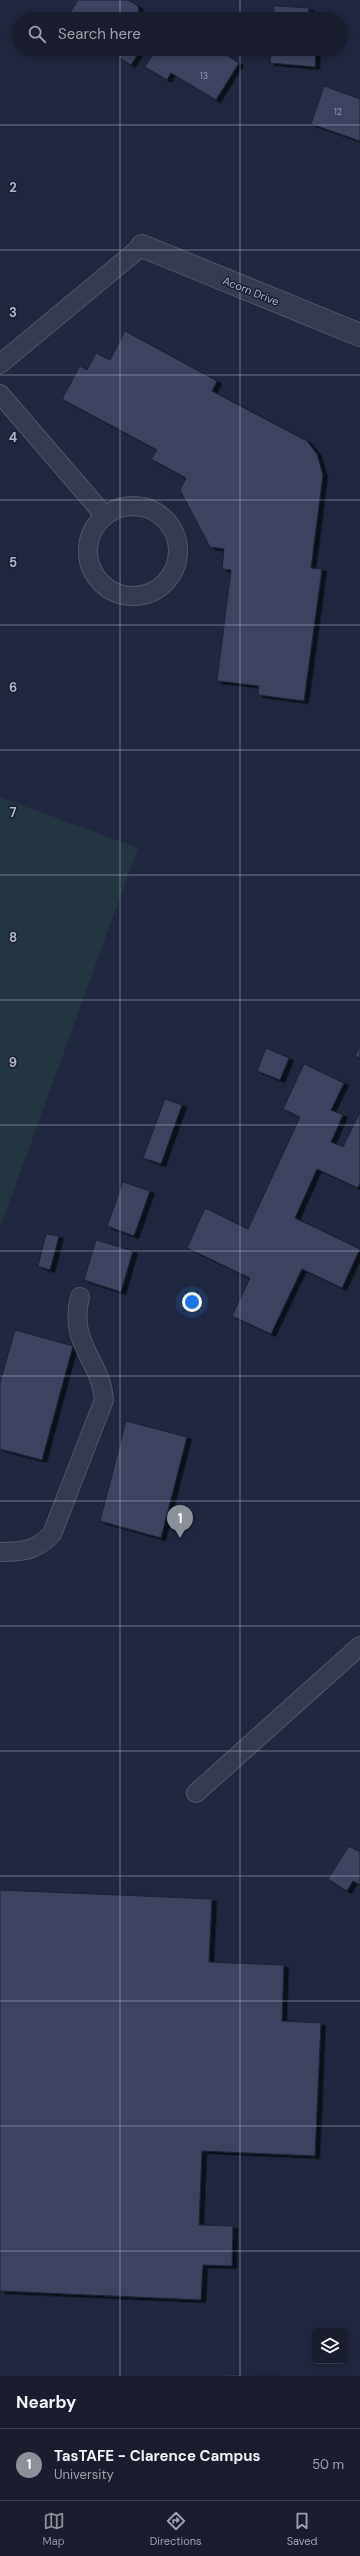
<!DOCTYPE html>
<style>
:root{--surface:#191d2e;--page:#262a3a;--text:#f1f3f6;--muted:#9fa2aa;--line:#373b4a;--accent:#8c9099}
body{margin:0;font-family:"DM Sans",sans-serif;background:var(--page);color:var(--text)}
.controls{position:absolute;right:12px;bottom:12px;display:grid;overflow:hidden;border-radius:6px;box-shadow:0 2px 6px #0003}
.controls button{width:36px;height:36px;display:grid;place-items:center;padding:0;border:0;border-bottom:1px solid var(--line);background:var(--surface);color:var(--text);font:20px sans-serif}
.you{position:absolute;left:192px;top:1302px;width:14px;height:14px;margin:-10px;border:3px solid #fff;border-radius:50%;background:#1a73e8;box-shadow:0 0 0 6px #1a73e833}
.badge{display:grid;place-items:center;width:26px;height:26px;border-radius:50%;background:var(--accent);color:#fff;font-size:13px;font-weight:700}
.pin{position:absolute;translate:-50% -33px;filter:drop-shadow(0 1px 2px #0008)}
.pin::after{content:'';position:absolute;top:21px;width:14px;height:12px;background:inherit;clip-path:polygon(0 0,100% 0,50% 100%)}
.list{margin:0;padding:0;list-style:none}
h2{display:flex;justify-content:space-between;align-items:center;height:52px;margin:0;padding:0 16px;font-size:17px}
h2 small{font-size:13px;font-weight:400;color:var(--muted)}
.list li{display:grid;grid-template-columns:26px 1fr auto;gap:12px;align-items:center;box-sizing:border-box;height:72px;padding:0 16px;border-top:1px solid var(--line)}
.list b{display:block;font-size:15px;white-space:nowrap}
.list p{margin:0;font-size:13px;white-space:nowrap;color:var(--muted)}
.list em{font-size:13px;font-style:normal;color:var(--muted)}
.icon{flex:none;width:22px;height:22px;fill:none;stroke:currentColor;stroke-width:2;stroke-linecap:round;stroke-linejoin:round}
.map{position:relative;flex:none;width:360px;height:2376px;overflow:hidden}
.search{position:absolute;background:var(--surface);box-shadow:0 2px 6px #0003;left:12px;right:12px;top:12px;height:44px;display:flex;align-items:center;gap:10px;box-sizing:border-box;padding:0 14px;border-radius:22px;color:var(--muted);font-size:15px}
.sheet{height:124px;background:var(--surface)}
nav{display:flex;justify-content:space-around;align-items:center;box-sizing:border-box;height:56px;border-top:1px solid var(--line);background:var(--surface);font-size:11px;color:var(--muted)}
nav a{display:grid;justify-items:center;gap:2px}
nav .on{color:var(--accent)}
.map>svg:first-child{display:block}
.green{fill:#23353f}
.building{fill:#3d435e;stroke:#1d2134;filter:url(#shadow)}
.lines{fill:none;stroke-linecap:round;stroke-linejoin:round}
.service-casing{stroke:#515568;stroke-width:20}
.minor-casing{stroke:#515568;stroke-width:24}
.service{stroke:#353a4e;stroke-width:18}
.minor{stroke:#353a4e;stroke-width:22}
.grid{fill:none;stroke:#b1b5c9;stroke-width:1;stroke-opacity:0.55}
.labels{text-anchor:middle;stroke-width:3;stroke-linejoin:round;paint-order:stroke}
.number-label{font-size:9px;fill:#9498ae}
.street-label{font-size:11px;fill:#b1b5c9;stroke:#1b1f32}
.grid-label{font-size:13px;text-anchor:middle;font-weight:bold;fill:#b1b5c9;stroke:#1b1f32;stroke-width:3;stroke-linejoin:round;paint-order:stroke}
</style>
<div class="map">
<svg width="360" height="2376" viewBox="0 0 360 2376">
<defs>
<filter id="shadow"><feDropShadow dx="4.5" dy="2.5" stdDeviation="0" flood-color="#0009"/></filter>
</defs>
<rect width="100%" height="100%" fill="#21273e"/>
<path class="green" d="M0 797 138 848 0 1228Z"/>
<path class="building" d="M78 0H128L138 6 140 17 139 19H73L68 16Z
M274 6 309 8 308 19H273Z
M110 49H141L131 65 109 51Z
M156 49H217L239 63 216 100 171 73 167 80 145 67Z
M271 49H316L315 67 270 63Z
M324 86 360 99V141L311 124Z
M125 331 217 381 212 391 307 441 317 454 323 475 311 568 322 569 304 701 258 695 259 686 217 681 231 570 222 569 224 549 210 547 180 490 186 478 151 459 157 450 62 399 80 366 87 370 96 353 110 360Z
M360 1046V1058L355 1056Z
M266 1048 289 1058 280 1080 257 1071Z
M304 1064 344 1083 331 1110 343 1115 331 1142 343 1147 360 1112V1183L358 1188 317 1169 295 1218 360 1249 342 1288 302 1269 271 1334 232 1316 250 1278 187 1248 205 1208 248 1229 300 1117 283 1109Z
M165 1099 182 1105 161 1164 143 1158Z
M123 1182 150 1191 134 1236 107 1226Z
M46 1234 59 1236 50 1270 38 1266Z
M96 1240 133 1251 121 1292 84 1280Z
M15 1330 73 1346 42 1460 0 1449V1383Z
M126 1421 187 1437 161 1538 100 1521Z
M349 1846 360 1852V1885L353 1881 347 1891 328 1879Z
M0 1890 212 1899 209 1962 284 1965 282 2021 321 2023 315 2156 202 2151 199 2225 233 2226 232 2266 203 2265 201 2300 0 2291Z
M224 2374 279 2376H224Z"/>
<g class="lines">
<defs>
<path id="service" d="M0 364 142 246
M0 394 105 516
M88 551a45 45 0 1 1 90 0a45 45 0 1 1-90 0Z
M0 1552C22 1552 36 1551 52 1534L104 1400C101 1360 68 1344 80 1297
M196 1793 360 1646"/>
<path id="minor" d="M142 246 360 335"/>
</defs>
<use href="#service" class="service-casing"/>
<use href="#minor" class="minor-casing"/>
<use href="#service" class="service"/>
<use href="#minor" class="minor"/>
</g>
<path class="grid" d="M120 0V19M240 0V19M120 49V2376M240 49V2376M0 125H360M0 250H360M0 375H360M0 500H360M0 625H360M0 750H360M0 875H360M0 1000H360M0 1125H360M0 1251H360M0 1376H360M0 1501H360M0 1626H360M0 1751H360M0 1876H360M0 2001H360M0 2126H360M0 2251H360"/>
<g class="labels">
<g class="number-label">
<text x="204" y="79">13</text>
<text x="338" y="115">12</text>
</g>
<g class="street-label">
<text transform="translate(251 291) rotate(22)" y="4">Acorn Drive</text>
</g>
</g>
<g class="grid-label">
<text x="13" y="192">2</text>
<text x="13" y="317">3</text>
<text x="13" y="442">4</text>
<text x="13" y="567">5</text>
<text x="13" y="692">6</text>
<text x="13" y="817">7</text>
<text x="13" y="942">8</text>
<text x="13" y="1067">9</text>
</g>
</svg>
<div class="controls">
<button><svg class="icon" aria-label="layers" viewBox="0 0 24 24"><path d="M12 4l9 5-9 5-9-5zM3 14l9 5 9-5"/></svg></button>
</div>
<div class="you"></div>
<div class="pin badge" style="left:180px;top:1538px">1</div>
<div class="search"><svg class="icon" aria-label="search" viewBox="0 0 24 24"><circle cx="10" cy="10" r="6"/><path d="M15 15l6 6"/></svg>Search here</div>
</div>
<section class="sheet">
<h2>Nearby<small></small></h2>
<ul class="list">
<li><span class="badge">1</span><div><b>TasTAFE - Clarence Campus</b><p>University</p></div><em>50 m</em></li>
</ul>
</section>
<nav>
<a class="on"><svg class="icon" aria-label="map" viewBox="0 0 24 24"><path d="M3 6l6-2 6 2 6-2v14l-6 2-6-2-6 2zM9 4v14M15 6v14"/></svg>Map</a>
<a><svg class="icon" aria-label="directions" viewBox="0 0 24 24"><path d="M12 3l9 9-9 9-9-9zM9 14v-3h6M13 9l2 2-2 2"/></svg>Directions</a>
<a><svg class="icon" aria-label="saved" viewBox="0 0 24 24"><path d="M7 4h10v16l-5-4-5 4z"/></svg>Saved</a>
</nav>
